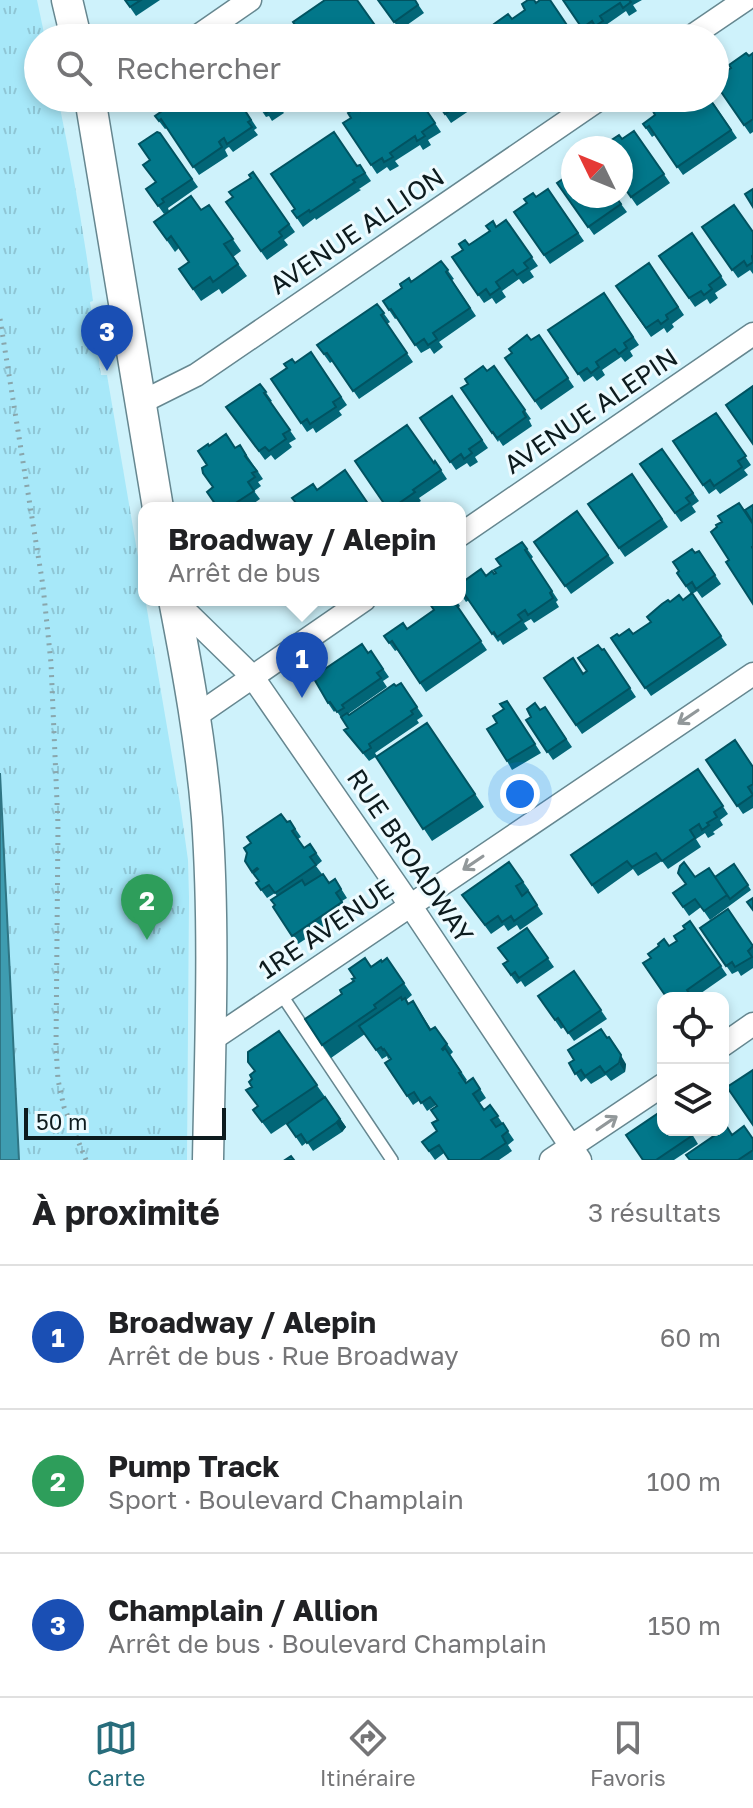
<!DOCTYPE html>
<html lang="fr">
<meta charset="utf-8">
<style>
:root{--surface:#fff;--page:#f6f6f6;--text:#202124;--muted:#757577;--line:#e0e0e0;--accent:#286d7c}
body{margin:0;font-family:"Golos Text",sans-serif;background:var(--page);color:var(--text)}
.controls{position:absolute;right:24px;bottom:24px;display:grid;overflow:hidden;border-radius:16px;box-shadow:0 4px 12px #0003}
.controls button{width:72px;height:72px;display:grid;place-items:center;padding:0;border:0;border-bottom:2px solid var(--line);background:var(--surface);color:var(--text);font:40px sans-serif}
.compass{position:absolute;left:561px;top:136px;width:72px;height:72px;border-radius:50%;background:var(--surface);box-shadow:0 4px 12px #0003;rotate:313deg}
.scale{position:absolute;left:24px;bottom:20px;width:202px;box-sizing:border-box;padding-left:8px;border:4px solid #0d1b1e;border-top:0;font-size:22px;line-height:28px;white-space:nowrap;color:#0d1b1e;-webkit-text-stroke:6px #edfbff;paint-order:stroke}
.you{position:absolute;left:520px;top:794px;width:28px;height:28px;margin:-20px;border:6px solid #fff;border-radius:50%;background:#1a73e8;box-shadow:0 0 0 12px #1a73e833}
.badge{display:grid;place-items:center;width:52px;height:52px;border-radius:50%;background:var(--accent);color:#fff;font-size:26px;font-weight:700}
.pin{position:absolute;translate:-50% -66px;filter:drop-shadow(0 2px 4px #0008)}
.pin::after{content:'';position:absolute;top:42px;width:28px;height:24px;background:inherit;clip-path:polygon(0 0,100% 0,50% 100%)}
.popup{position:absolute;left:138px;top:502px;width:328px;height:104px;box-sizing:border-box;display:grid;place-content:center;border-radius:16px;background:var(--surface);filter:drop-shadow(0 2px 6px #0005);font-size:26px;white-space:nowrap;color:var(--muted)}
.popup b{font-size:30px;color:var(--text)}
.popup::after{content:'';position:absolute;left:50%;top:100%;margin-left:-16px;border:16px solid transparent;border-top-color:var(--surface)}
.list{margin:0;padding:0;list-style:none}
h2{display:flex;justify-content:space-between;align-items:center;height:104px;margin:0;padding:0 32px;font-size:34px}
h2 small{font-size:26px;font-weight:400;color:var(--muted)}
.list li{display:grid;grid-template-columns:52px 1fr auto;gap:24px;align-items:center;box-sizing:border-box;height:144px;padding:0 32px;border-top:2px solid var(--line)}
.list b{display:block;font-size:30px;white-space:nowrap}
.list p{margin:0;font-size:26px;white-space:nowrap;color:var(--muted)}
.list em{font-size:26px;font-style:normal;color:var(--muted)}
.icon{flex:none;width:44px;height:44px;fill:none;stroke:currentColor;stroke-width:2;stroke-linecap:round;stroke-linejoin:round}
.map{position:relative;flex:none;width:753px;height:1160px;overflow:hidden}
.search{position:absolute;background:var(--surface);box-shadow:0 4px 12px #0003;left:24px;right:24px;top:24px;height:88px;display:flex;align-items:center;gap:20px;box-sizing:border-box;padding:0 28px;border-radius:44px;color:var(--muted);font-size:30px}
.sheet{height:536px;background:var(--surface)}
nav{display:flex;justify-content:space-around;align-items:center;box-sizing:border-box;height:112px;border-top:2px solid var(--line);background:var(--surface);font-size:22px;color:var(--muted)}
nav a{display:grid;justify-items:center;gap:4px}
nav .on{color:var(--accent)}
.map>svg:first-child{display:block}
.park{fill:url(#park-tufts)}
.water{fill:#3e9cb0;stroke:#2f7584;stroke-width:2}
.lines{fill:none;stroke-linecap:round;stroke-linejoin:round}
.service-casing{stroke:#668790;stroke-width:14}
.minor-casing{stroke:#668790;stroke-width:25}
.secondary-casing{stroke:#668790;stroke-width:33}
.path{stroke:#89a6ac;stroke-width:5;stroke-dasharray:2 6;stroke-linecap:butt}
.service{stroke:#fff;stroke-width:11}
.minor{stroke:#fff;stroke-width:22}
.secondary{stroke:#fff;stroke-width:30}
.wall{fill:#026677}
.shaded-wall{fill:#015361}
.building{fill:#02778a;stroke:#015361;stroke-width:2}
.oneway{stroke:#92989a}
.labels{text-anchor:middle;stroke-width:6;stroke-linejoin:round;paint-order:stroke}
.street-label{font-size:26px;fill:#0d1b1e;stroke:#edfbff}
</style>
<div class="map">
<svg width="753" height="1160" viewBox="0 0 753 1160">
<defs>
<pattern id="park-tufts" width="24" height="20" patternUnits="userSpaceOnUse" patternTransform="scale(2)"><rect width="24" height="20" fill="#a7e8f9"/><path d="M3 7l-1-3M5 7V3M7 7l1-3M15 17l-1-3M17 17v-4M19 17l1-3" fill="none" stroke="#8fc6d5"/></pattern>
</defs>
<rect width="100%" height="100%" fill="#cef2fb"/>
<path class="park" d="M0 0H37L45 38H38V98H58C72 166 84 233 93 301L90 302 101 375H107L180 803 188 860 189 897 187 1160H18L0 773Z"/>
<path class="water" d="M0 773 19 1160H0Z"/>
<g class="lines">
<defs>
<path id="service" d="M281 994 392 1160"/>
<path id="minor" d="M195 38 250 0
M689 38 745 0
M140 403 196 375 601 98
M460 535 753 334
M174 600 252 676 410 905 580 1160
M196 716 364 600
M210 1041 753 674
M723 1045 753 1024
M551 1160 663 1085"/>
<path id="secondary" d="M67 0 76 38
M90 98 158 508
M174 600C188 672 201 744 207 818 215 931 210 1046 208 1160"/>
</defs>
<use href="#service" class="service-casing"/>
<use href="#minor" class="minor-casing"/>
<use href="#secondary" class="secondary-casing"/>
<path class="path" d="M0 319 43 586 51 663 58 825 56 1048 58 1080 64 1107 86 1160"/>
<use href="#service" class="service"/>
<use href="#minor" class="minor"/>
<use href="#secondary" class="secondary"/>
</g>
<path class="wall" d="M125 0H160L136 16Z
M378 0H415L424 13 400 30Z
M563 0H642L633 5 637 11 629 16 626 11 606 25 609 30 601 35 598 30 588 37Z
M753 53V132L750 134 715 83Z
M237 98 257 128 254 130 258 135 233 152 229 147 227 148 225 150 228 156 199 175 167 128 165 129 155 116 189 103Z
M253 98H293L280 108 284 113 272 121 269 116 266 117Z
M418 98 441 132 428 140 431 145 423 150 420 145 395 161 399 166 390 171 387 167 377 174 343 123 361 111Z
M434 98H488L451 123Z
M710 98 737 138 683 175 655 135 652 137 643 124 663 109Z
M634 131 670 183 637 206 621 183 622 139Z
M160 133 198 187 168 208 169 211 164 214 146 189 156 182 150 160Z
M360 165 371 181 359 189 361 190 316 220 315 218 303 227 292 211Z
M253 172 295 232 284 240 288 245 267 260 226 202 233 197 251 178Z
M557 183 615 196 627 212 594 235Z
M548 189 584 241 550 264 514 212Z
M209 205 241 251 233 257 247 276 222 294 219 289 201 301 179 269 189 262 179 248 175 252 154 222 201 210Z
M506 220 538 266 530 271 534 277 523 284 519 279 502 291 506 297 496 304 492 298 484 303 452 257Z
M702 227 753 232V274L750 270 738 278Z
M692 233 727 285 715 293 718 298 710 304 707 299 695 307 659 256Z
M441 261 454 279 452 280 476 316 439 342 443 347 434 354 430 348 421 353 397 318 395 319 383 301Z
M649 263 684 315 672 324 674 327 667 333 664 328 651 337 616 286Z
M604 293 639 345 630 351 633 356 625 362 621 357 602 370 605 375 597 381 593 376 584 382 548 330Z
M377 304 390 322 387 324 413 362 359 399 333 361 330 363 317 345Z
M539 335 574 387 541 410 505 358Z
M311 352 347 405 339 411 342 415 316 433 313 428 307 432 271 379Z
M494 366 531 419 529 420 532 426 503 446 499 440 498 442 461 388Z
M260 384 272 401 270 402 296 439 289 443 292 447 275 460 271 455 265 460 226 407Z
M452 396 488 448 475 457 478 462 470 467 467 463 456 470 420 418Z
M716 413 751 465 744 470 748 475 720 494 716 489 709 494 673 441Z
M240 445 263 479 258 482 261 486 254 491 260 499 247 508H218L207 465 209 446 235 448Z
M662 449 699 501 692 506 696 512 681 522 640 464Z
M435 461 447 479 419 498 421 501 410 508H384Z
M632 474 668 527 625 557 588 504Z
M577 511 614 563 571 594 534 542Z
M522 542 533 557 531 559 558 600 556 602 559 607 534 623 531 619 524 623 528 629 503 645 500 640 498 642 469 600 466 602 460 593 486 576 496 573Z
M699 551 721 584 702 598 697 591 692 594 727 645 651 696 611 638 633 634 651 622 670 602 683 600 691 594 677 573 695 553Z
M453 600H456L460 606 458 608 487 650 426 692 397 650 395 651 384 636 407 629Z
M604 649 636 697 582 734 544 678 583 674 587 671Z
M371 651 389 677 383 681 387 687 348 714 349 715 401 683 423 716 417 720 419 723 375 753 377 756 369 761 344 730 348 728 336 710 334 712 328 703Z
M507 701 541 753 512 770 507 761 497 723Z
M545 707 572 747 553 760 526 720Z
M427 723 484 807 432 841 376 757Z
M706 760 753 766V808L743 814Z
M698 769 728 814 720 820 723 825 713 832 715 834 708 838 705 833 696 839 701 847 668 869 662 861 638 876 633 869 598 894 571 855Z
M290 821 301 837 298 839 304 848 310 844 322 861 316 866 322 874 329 883 335 879 347 898 342 901 348 911 298 944 273 907 275 905 277 896 275 893 267 898 256 883 259 881 245 861Z
M509 862 529 890 522 895 528 891 543 914 520 930 517 925 508 931 504 925 491 934 462 895Z
M734 864 751 890 710 920 701 907 689 916 673 893 695 877H715Z
M690 921 727 975 694 998H667L669 946 677 941Z
M527 928 554 967 525 987 521 981 517 984 503 964 507 962Z
M700 928 753 946V968L741 976 738 971 732 974Z
M387 958 412 995 406 1000 408 1004 413 1001 431 1029 435 1027 453 1052 450 1055 467 1080 465 1082 466 1083 473 1078 486 1098 479 1103 484 1110 490 1105 514 1140 508 1145 512 1151 499 1160H449L444 1153 435 1160 422 1142 437 1131 436 1105 427 1111 420 1100 413 1105 385 1063 391 1059 390 1058 388 1059 387 1056 382 1059 365 1034 331 1058 305 1019 342 994 354 981 371 967Z
M574 971 607 1019 574 1041 564 1027 561 1029 538 996Z
M279 1031 346 1127 342 1132 313 1151 307 1142 302 1146 287 1124 310 1108 271 1134 253 1110 258 1106 252 1087V1079L255 1071Z
M569 1063 626 1064 625 1072 611 1081 606 1075 591 1084 586 1078 581 1082Z
M663 1130H696L692 1134 698 1144 674 1160H643Z
M732 1135 753 1139V1160H690Z"/>
<path class="shaded-wall" d="M615 1045 626 1064 625 1072 619 1063Z
M325 1097 346 1127 342 1132 336 1123Z"/>
<path class="building" d="M125 0H141L130 7Z
M325 0H357L384 38H307L302 31 300 32 293 22Z
M378 0H415L418 5 394 22Z
M528 0H534L536 3 540 0H550L573 34 568 38H494L491 33 497 29 494 24 508 14 512 19 525 10 522 4Z
M563 0H629L631 2 623 8 620 3 600 16 603 21 595 26 592 21 582 28Z
M284 27 288 33 286 34 289 38H267Z
M479 34 482 38H473Z
M746 53 749 56 753 53V119L744 125 715 83V79L731 68 729 65Z
M195 98H237L251 120 248 122 252 127 227 144 224 138 221 140 219 142 222 147 193 167 161 119 159 121 155 116 175 102 178 106 187 100 189 103Z
M253 98H275L274 99 278 105 266 113 263 108 260 109Z
M378 98H418L435 123 422 132 425 136 417 141 415 136 390 153 393 157 384 162 382 158 371 165 343 123 351 118 348 113 359 106 361 111 379 99Z
M434 98H469L445 114Z
M680 98H709L731 130 677 167 649 126 646 128 643 124 655 115 653 111 661 106 663 109Z
M634 131 664 174 631 197 621 183V148H609L613 145 610 141 619 135 622 139Z
M157 132 160 133 192 179 162 199 164 202 158 206 146 189 156 182 143 165 150 160 139 144Z
M334 132 357 166 360 165 365 173 353 180 355 182 310 212 309 210 297 218 292 211 295 209 271 174Z
M573 166V196H615L621 204 588 227 557 183 570 174 567 171Z
M253 172 289 224 279 232 282 236 261 251 226 202 233 197 229 192 251 178 249 175Z
M548 189 578 233 544 255 514 212 527 203 524 199 533 193 536 197Z
M753 189V207L745 194Z
M191 196 201 210 209 205 233 239 224 244 238 264 213 282 210 277 193 289 179 269 189 262 171 236 167 240 154 222Z
M734 205 753 232V255L752 256 753 262 747 266 744 261 732 270 702 227Z
M506 220 532 257 524 263 528 268 517 275 513 270 496 282 500 288 490 295 486 289 478 295 452 257 463 250 459 244 465 240 469 245 490 231 486 226 493 221 496 227Z
M692 233 721 276 709 285 712 289 704 295 701 291 689 298 659 256Z
M441 261 448 270 446 272 470 308 433 333 437 339 428 345 424 339 415 345 391 309 389 310 383 301 402 288 400 284 409 278 411 282Z
M649 263 678 307 666 315 668 319 661 324 658 320 646 328 616 286Z
M604 293 633 337 624 343 627 348 619 354 615 349 596 362 599 367 591 373 587 368 578 374 548 330Z
M377 304 384 313 381 315 407 353 353 391 327 353 324 354 317 345Z
M527 335 531 340 539 335 568 378 535 401 505 358 512 353 509 349Z
M311 352 341 397 333 402 336 407 310 424 307 419 301 423 271 379 287 368 284 364 292 359 295 363Z
M483 366 487 371 494 366 525 410 523 412 526 417 497 438 493 432 492 433 461 388 468 384 465 379Z
M260 384 266 392 264 393 290 430 283 434 286 439 269 451 265 447 259 451 226 407Z
M753 386V444L726 405Z
M452 396 482 440 469 449 472 453 464 459 461 454 450 462 420 418Z
M716 413 746 456 738 461 742 467 714 486 710 480 703 485 673 441Z
M407 425 434 463 435 461 441 470 413 490 415 492 392 508H384L381 503 383 502 355 461Z
M226 434 235 448 240 445 246 455 245 456 257 471 252 473 255 477 248 482 254 491 231 506 229 503 222 508H218L207 492 213 487 203 473 202 468 207 465 198 451 208 444 209 446Z
M662 449 693 493 686 498 690 503 675 513 640 464Z
M345 470 371 508H289L296 503 292 498 313 484 317 490Z
M632 474 662 519 619 548 588 504Z
M739 503 753 524V546L752 547 753 549V604L726 562 729 560 711 532 717 527 716 525 722 522 718 516Z
M753 505V523L745 510Z
M577 511 608 555 565 586 534 542Z
M522 542 527 549 525 550 552 591 550 593 553 598 528 615 525 610 518 615 522 620 497 637 494 632 492 634 463 592 461 594 460 584 481 569 486 576 492 571 494 574 496 573 494 570 501 566 496 559Z
M692 549 695 553 699 551 715 575 696 589 692 582 686 586 677 573 679 571 673 562Z
M692 593 721 636 645 688 611 638 617 634 619 636 629 629 633 634 651 622 647 617 662 604 668 600 670 602 679 595 683 600Z
M437 600H453L481 641 420 683 392 641 389 643 384 636 403 623 407 629 434 610 430 604Z
M362 644 368 653 371 651 383 669 377 673 381 678 342 705 344 708 337 712 330 702 328 703 313 677Z
M598 645 602 650 604 649 630 688 576 725 544 678 573 658 583 674 587 671 578 658Z
M401 683 417 707 411 711 413 714 369 744 371 748 363 753 344 730 348 728 341 717 347 713 349 715 394 684 396 686Z
M507 701 535 744 507 761 487 729 497 723 493 716 504 709 500 704Z
M535 703 540 710 545 707 566 739 547 752 526 720 531 717 527 709Z
M427 723 475 794 423 829 376 757Z
M735 740 753 767V784L748 787 753 795 737 806 706 760Z
M698 769 723 806 714 812 717 817 707 823 709 825 702 830 699 824 690 830 695 838 662 861 656 853 632 867 627 861 592 885 571 855Z
M281 814 287 822 290 821 295 829 292 831 304 848 310 844 316 853 310 857 316 865 275 893 269 885 261 890 256 883 259 881 253 873 258 869 257 868 252 872 245 861 247 853 244 848 251 843 247 837Z
M509 862 523 882 516 886 522 896 528 891 537 905 514 921 511 916 502 922 498 916 485 925 462 895Z
M684 862 695 877 709 868 727 895 704 911 695 899 683 907 673 893 686 884 678 873 680 866Z
M734 864 748 885 730 899 715 877Z
M323 874 329 883 335 879 341 889 336 893 342 902 292 936 273 907 275 905 271 900 302 880 305 885Z
M753 898V910L747 902Z
M728 909 753 946 748 951 752 957 735 967 732 962 726 966 700 928Z
M690 921 721 966 687 990 691 996 689 998H679L677 996 675 998H667L643 963 651 958 648 954 659 946 658 944 664 939 669 946 677 941 674 936 685 929 683 926Z
M527 928 548 958 519 978 515 972 511 975 503 964 508 961 498 948Z
M365 958 371 967 381 960 382 962 387 958 404 983 374 1005 376 1008 322 1045 305 1019 342 994 340 990 354 981 352 979 355 978 349 969Z
M574 971 601 1010 568 1033 558 1018 555 1020 538 996Z
M401 997 402 1000 405 998 408 1004 413 1001 430 1030 435 1027 447 1044 442 1049 443 1050 445 1048 461 1072 459 1073 466 1083 473 1078 480 1089 473 1094 484 1110 490 1105 498 1116 491 1120 496 1127 503 1123 508 1131 502 1136 506 1143 480 1160H449L439 1145 429 1151 422 1142 437 1131 432 1123 438 1120 431 1110 437 1106 430 1097 421 1103 414 1092 407 1096 385 1063 391 1059 384 1049 383 1050 381 1047 376 1050 359 1026Z
M601 1029 607 1038 609 1037 621 1055 619 1063 605 1073 600 1066 585 1076 581 1070 575 1074 569 1063 574 1060 568 1050Z
M279 1031 317 1085 262 1122 253 1110 258 1106 246 1090 252 1087 249 1082 252 1079 250 1075 255 1071 248 1062V1052Z
M753 1070V1125L727 1087Z
M325 1097 340 1119 336 1123 307 1143 301 1134 296 1137 287 1124Z
M663 1110V1130H689L693 1135 656 1160H643L626 1135Z
M744 1126 753 1139V1150L738 1160H690L686 1155 727 1127 732 1135Z
M291 1156 294 1160H285Z"/>
<defs><path id="oneway-shaft" d="M-6 0H5M1.5-3L5.5 0L1.5 3" fill="none" stroke-width="1.6" stroke-linecap="round" stroke-linejoin="round" transform="scale(2)"/></defs>
<g class="oneway">
<use href="#oneway-shaft" transform="translate(688 717) rotate(146)"/>
<use href="#oneway-shaft" transform="translate(473 863) rotate(146)"/>
<use href="#oneway-shaft" transform="translate(607 1123) rotate(-34)"/>
</g>
<g class="labels">
<g class="street-label">
<text transform="translate(357 231) rotate(-34)" y="9">AVENUE ALLION</text>
<text transform="translate(591 411) rotate(-34)" y="9">AVENUE ALEPIN</text>
<text transform="translate(410 856) rotate(56)" y="9">RUE BROADWAY</text>
<text transform="translate(326 929) rotate(-34)" y="9">1RE AVENUE</text>
</g>
</g>
</svg>
<div class="controls">
<button><svg class="icon" aria-label="locate" viewBox="0 0 24 24"><circle cx="12" cy="12" r="6"/><path d="M12 2v4M12 18v4M2 12h4M18 12h4"/></svg></button>
<button><svg class="icon" aria-label="layers" viewBox="0 0 24 24"><path d="M12 4l9 5-9 5-9-5zM3 14l9 5 9-5"/></svg></button>
</div>
<svg class="compass" viewBox="-18 -18 36 36"><path d="M0-13l5 13h-10z" fill="#e53935"/><path d="M0 13l5-13h-10z" fill="#757577"/></svg>
<div class="scale">50 m</div>
<div class="you"></div>
<div class="pin badge" style="left:302px;top:698px;background:#1a4fb4">1</div>
<div class="popup"><b>Broadway / Alepin</b>Arrêt de bus</div>
<div class="pin badge" style="left:147px;top:940px;background:#2e9e5b">2</div>
<div class="pin badge" style="left:107px;top:371px;background:#1a4fb4">3</div>
<div class="search"><svg class="icon" aria-label="search" viewBox="0 0 24 24"><circle cx="10" cy="10" r="6"/><path d="M15 15l6 6"/></svg>Rechercher</div>
</div>
<section class="sheet">
<h2>À proximité<small>3 résultats</small></h2>
<ul class="list">
<li><span class="badge" style="background:#1a4fb4">1</span><div><b>Broadway / Alepin</b><p>Arrêt de bus · Rue Broadway</p></div><em>60 m</em></li>
<li><span class="badge" style="background:#2e9e5b">2</span><div><b>Pump Track</b><p>Sport · Boulevard Champlain</p></div><em>100 m</em></li>
<li><span class="badge" style="background:#1a4fb4">3</span><div><b>Champlain / Allion</b><p>Arrêt de bus · Boulevard Champlain</p></div><em>150 m</em></li>
</ul>
</section>
<nav>
<a class="on"><svg class="icon" aria-label="map" viewBox="0 0 24 24"><path d="M3 6l6-2 6 2 6-2v14l-6 2-6-2-6 2zM9 4v14M15 6v14"/></svg>Carte</a>
<a><svg class="icon" aria-label="directions" viewBox="0 0 24 24"><path d="M12 3l9 9-9 9-9-9zM9 14v-3h6M13 9l2 2-2 2"/></svg>Itinéraire</a>
<a><svg class="icon" aria-label="saved" viewBox="0 0 24 24"><path d="M7 4h10v16l-5-4-5 4z"/></svg>Favoris</a>
</nav>
